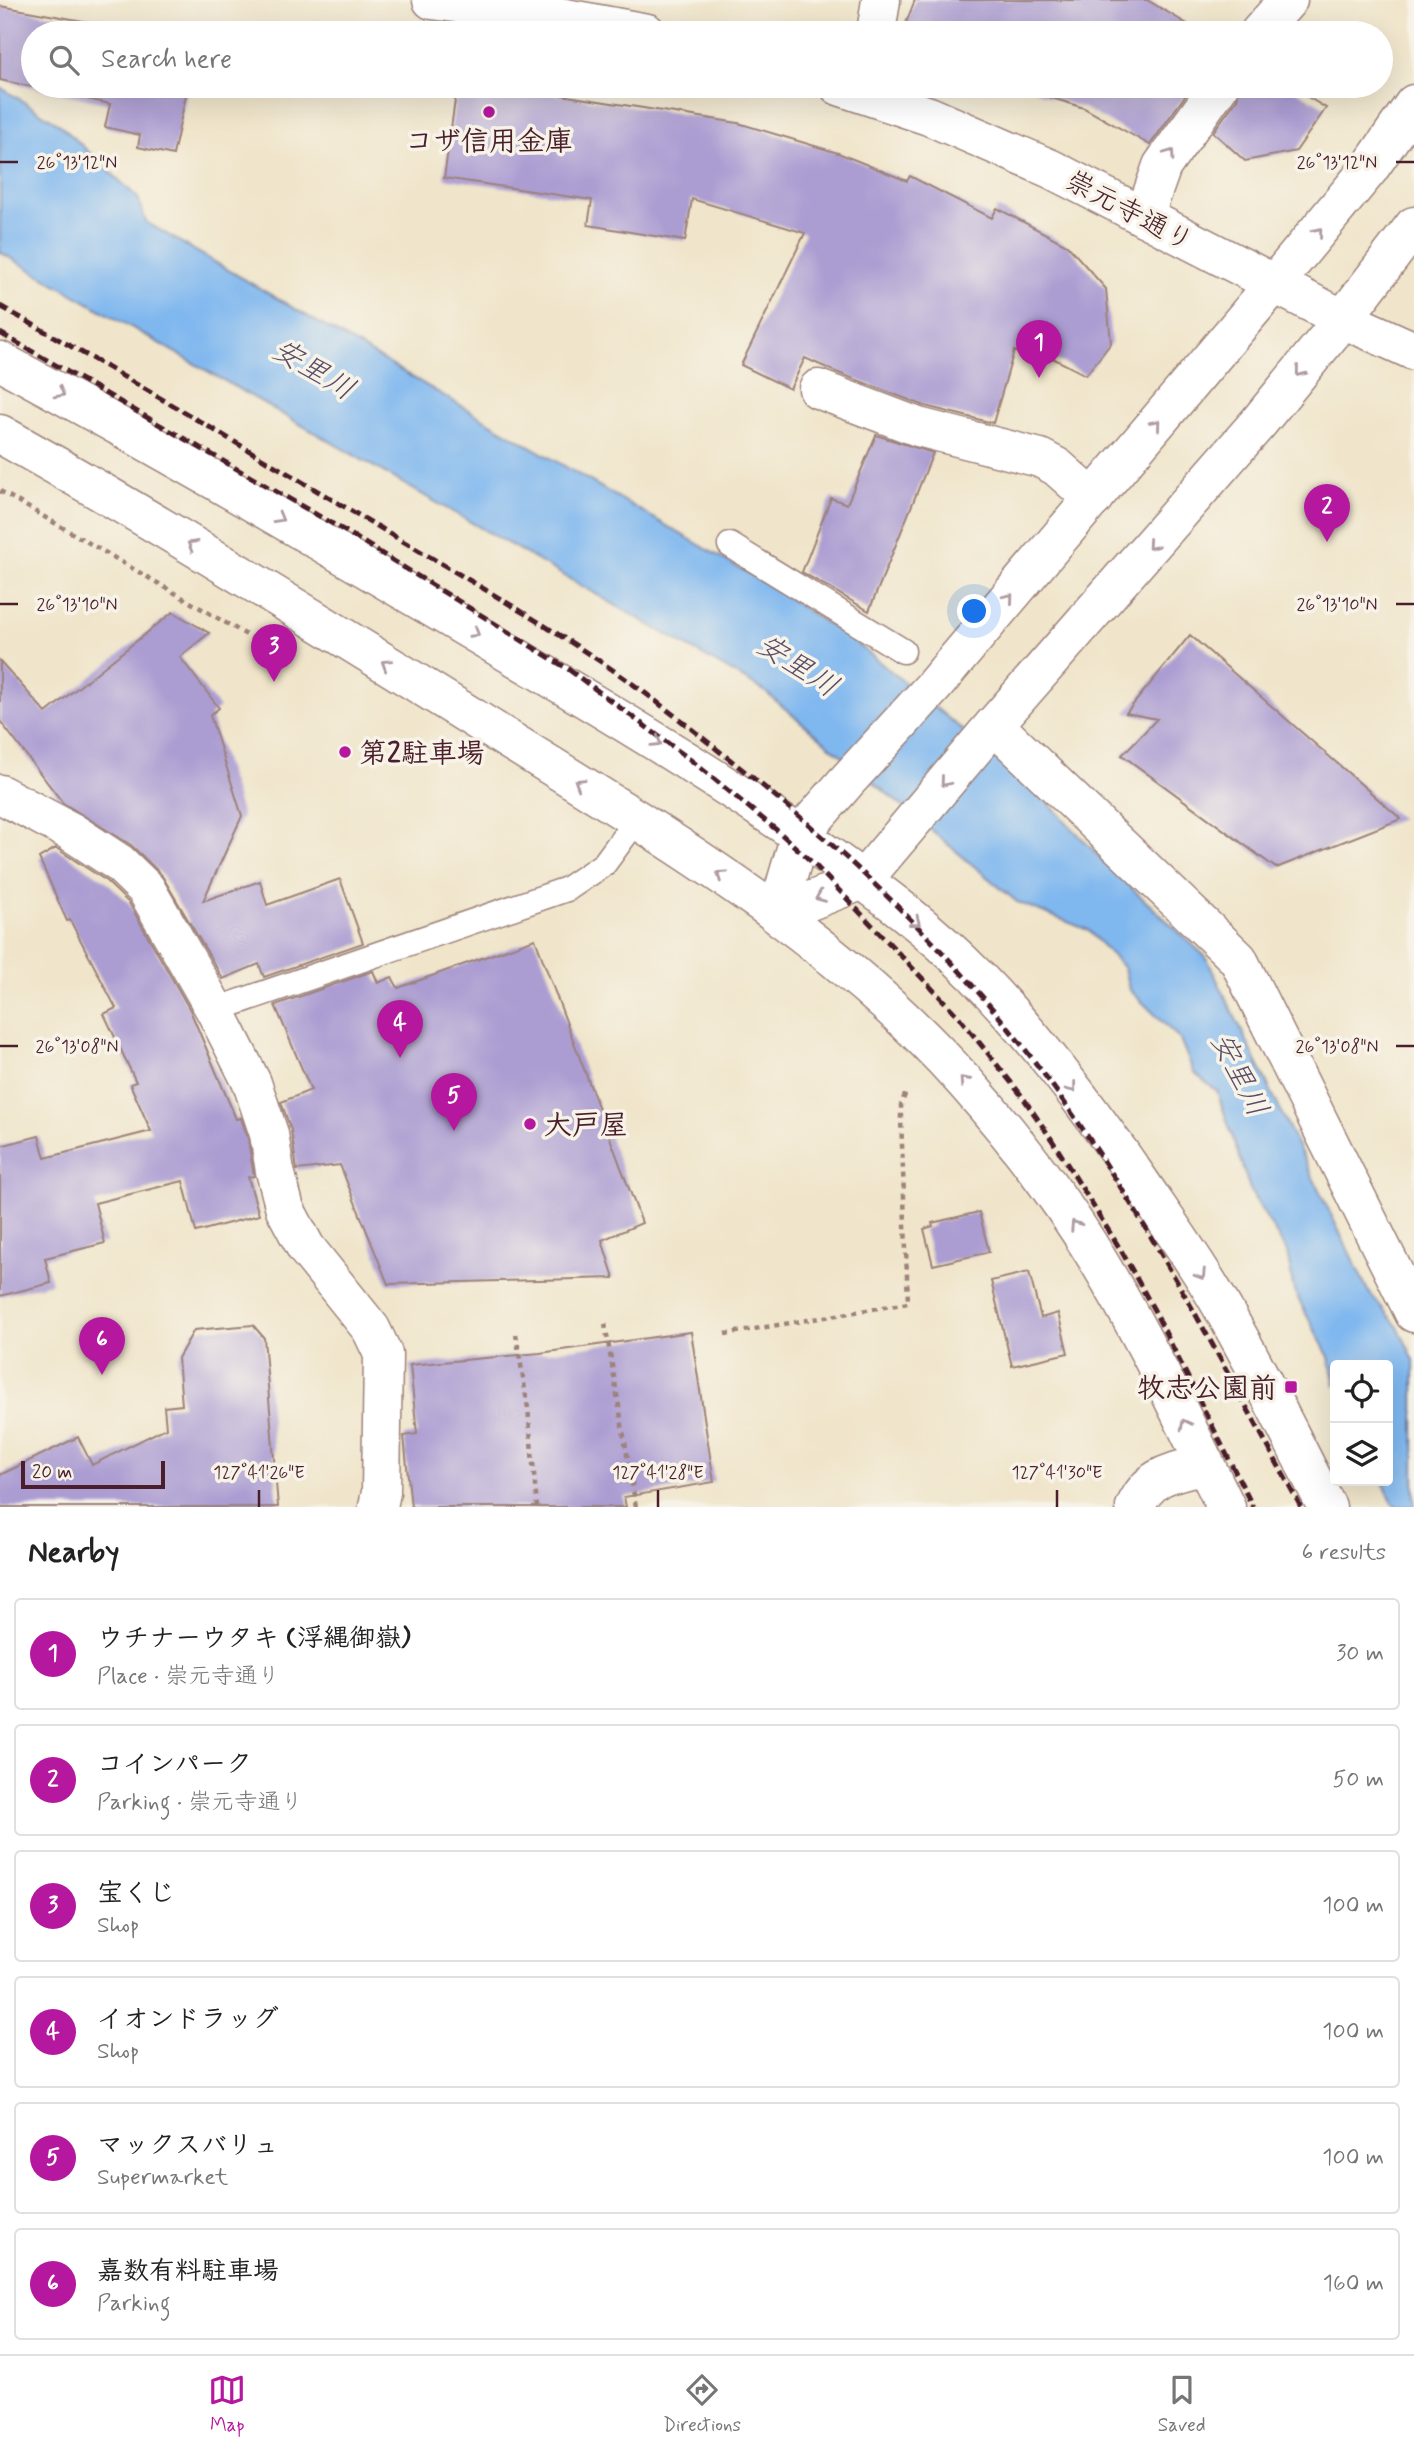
<!DOCTYPE html>
<meta charset="utf-8">
<style>
:root{--surface:#fff;--page:#f6f6f6;--text:#222;--muted:#767676;--line:#e0e0e0;--accent:#b5179e}
body{margin:0;font-family:Mynerve,"Klee One",sans-serif;background:var(--page);color:var(--text)}
.controls{position:absolute;right:21px;bottom:21px;display:grid;overflow:hidden;border-radius:7px;box-shadow:0 7px 28px #0002}
.controls button{width:63px;height:63px;display:grid;place-items:center;padding:0;border:0;border-bottom:2px solid var(--line);background:var(--surface);color:var(--text);font:35px sans-serif}
.scale{position:absolute;left:21px;bottom:18px;width:144px;box-sizing:border-box;padding-left:7px;border:4px solid #4a1f2b;border-top:0;font-size:19px;line-height:24px;white-space:nowrap;color:#4a1f2b;-webkit-text-stroke:5px #f7f3e8;paint-order:stroke}
.you{position:absolute;left:975px;top:612px;width:24px;height:24px;margin:-18px;border:5px solid #fff;border-radius:50%;background:#1a73e8;box-shadow:0 0 0 10px #1a73e833}
.badge{display:grid;place-items:center;width:46px;height:46px;border-radius:50%;background:var(--accent);color:#fff;font-size:23px;font-weight:700}
.pin{position:absolute;translate:-50% -58px;filter:drop-shadow(0 2px 4px #0008)}
.pin::after{content:'';position:absolute;top:37px;width:24px;height:21px;background:inherit;clip-path:polygon(0 0,100% 0,50% 100%)}
.list{margin:0;padding:0;list-style:none}
h2{display:flex;justify-content:space-between;align-items:center;height:91px;margin:0;padding:0 28px;font-size:30px}
h2 small{font-size:23px;font-weight:400;color:var(--muted)}
.list li{display:grid;grid-template-columns:46px 1fr auto;gap:21px;align-items:center;box-sizing:border-box;height:112px;margin:0 14px 14px;padding:0 14px;border:2px solid var(--line);border-radius:7px}
.list b{display:block;font-size:26px;white-space:nowrap}
.list p{margin:0;font-size:23px;white-space:nowrap;color:var(--muted)}
.list em{font-size:23px;font-style:normal;color:var(--muted)}
.icon{flex:none;width:38px;height:38px;fill:none;stroke:currentColor;stroke-width:2;stroke-linecap:round;stroke-linejoin:round}
.map{position:relative;flex:none;width:1414px;height:1507px;overflow:hidden}
.search{position:absolute;background:var(--surface);box-shadow:0 7px 28px #0002;left:21px;right:21px;top:21px;height:77px;display:flex;align-items:center;gap:18px;box-sizing:border-box;padding:0 24px;border-radius:38px;color:var(--muted);font-size:26px}
.sheet{height:847px;background:var(--surface)}
nav{display:flex;justify-content:space-around;align-items:center;box-sizing:border-box;height:98px;border-top:2px solid var(--line);background:var(--surface);font-size:19px;color:var(--muted)}
nav a{display:grid;justify-items:center;gap:4px}
nav .on{color:var(--accent)}
.map>svg:first-child{display:block}
.water{fill:#7fb7ef;stroke:#646b8d;stroke-width:2}
.building{fill:#ab9cd2}
.lines{fill:none;stroke-linecap:round;stroke-linejoin:round}
.service-casing{stroke:#9d827a;stroke-width:27}
.minor-casing{stroke:#9d827a;stroke-width:41}
.tertiary-casing{stroke:#9d827a;stroke-width:41}
.secondary-casing{stroke:#9d827a;stroke-width:41}
.primary-casing{stroke:#9d827a;stroke-width:41}
.path{stroke:#9d827a;stroke-width:4.5;stroke-dasharray:5 5;stroke-linecap:butt}
.service{stroke:#fff;stroke-width:24}
.minor{stroke:#fff;stroke-width:38}
.tertiary{stroke:#fff;stroke-width:38}
.secondary{stroke:#fff;stroke-width:38}
.primary{stroke:#fff;stroke-width:38}
.rail{stroke:#4a1f2b;stroke-width:5;stroke-dasharray:10 5;stroke-linecap:butt}
.oneway{stroke:#ae9aa0}
.ticks{fill:none;stroke:#4a1f2b;stroke-width:2.5}
.poi-dot{fill:#b5179e;stroke:#f7f3e8;stroke-width:2.5}
.labels{text-anchor:middle;stroke-width:7;stroke-linejoin:round;paint-order:stroke}
.poi-label{font-size:28px;font-weight:bold;fill:#4a1f2b;stroke:#f7f3e8;text-anchor:start}
.street-label{font-size:28px;fill:#4a1f2b;stroke:#f7f3e8}
.water-label{font-size:30px;font-style:italic;fill:#5a4d66;stroke:#f7f3e8}
.ticks-label{font-size:18px;text-anchor:middle;fill:#4a1f2b;stroke:#f7f3e8;stroke-width:7;stroke-linejoin:round;paint-order:stroke}
</style>
<div class="map">
<svg width="1414" height="1507" viewBox="0 0 1414 1507">
<rect width="100%" height="100%" fill="#f7f3e8"/>
<filter id="ink" filterUnits="userSpaceOnUse"><feTurbulence type="fractalNoise" baseFrequency=".0143" numOctaves="2"/><feDisplacementMap in="SourceGraphic" scale="14" xChannelSelector="R" yChannelSelector="G"/><feConvolveMatrix kernelMatrix="1 2 1 2 8 2 1 2 1" color-interpolation-filters="sRGB"/></filter>
<filter id="wash" filterUnits="userSpaceOnUse"><feTurbulence type="fractalNoise" baseFrequency=".00686" numOctaves="4" result="noise"/><feDisplacementMap in="SourceGraphic" scale="28" xChannelSelector="R" yChannelSelector="G"/><feGaussianBlur stdDeviation="1.57" result="paint"/><feColorMatrix in="noise" values="0 0 0 0 0 0 0 0 0 0 0 0 0 0 0 0 0 1.4 0 .05"/><feComposite in="paint" operator="in"/></filter>
<g filter="url(#wash)">
<rect width="100%" height="100%" fill="#f0e5ca"/>
<path class="water" d="M0 87 59 124 138 198 146 222 770 586 855 642 1035 789 1111 869 1206 957 1368 1291 1398 1327 1414 1360V1507H1395L1382 1481H1388V1365H1335V1387L1329 1357 1294 1291 1287 1252 1251 1192 1217 1091 1194 1073 1180 1039 1129 989 1124 968 1088 930 1017 902 763 690 0 252Z"/>
<g id="blocks">
<path class="building" d="M915 0H1147L1202 33H908L903 31Z
M0 6 149 33H33V86H188L173 155 138 147 140 135 105 127 110 104 0 80Z
M457 86H504L738 123 838 153 907 181 910 176 992 218 997 208 1067 245 1106 289 1111 343 1086 375 1029 346 1024 356 1014 351 993 423 925 406 836 372 805 358 790 389 741 365 805 233 692 199 685 241 588 225 592 200 444 178Z
M1026 86H1192L1150 145 1084 108 1049 97Z
M1240 86H1289L1326 108 1296 151 1245 161 1213 132 1237 99Z
M876 435 933 453 869 611 802 572 831 498 847 504Z
M173 612 209 633 180 657 219 708 210 715 242 816 203 901 260 881 267 905 340 879 363 943 264 977 259 964 223 979 161 874 131 845 63 803 0 721V661L46 713Z
M1190 635 1401 819 1276 868 1122 755 1157 719 1126 713Z
M56 848 105 880 129 903 190 1010 236 1119 241 1118 248 1139 254 1176 248 1177 259 1215 196 1232 183 1181 95 1203 105 1243 45 1258 51 1283 0 1296V1146L39 1136 45 1158 151 1131 130 1084 136 1082 104 1014 116 1008 70 920 67 921 39 858Z
M535 939 642 1223 602 1240 614 1278 388 1284 340 1165 297 1170 291 1130 281 1102 311 1090 275 1005 373 971 378 983 392 977 398 988Z
M979 1212 989 1252 933 1265 924 1229 933 1226 932 1223Z
M1029 1272 1041 1318 1058 1313 1068 1353 1012 1366 991 1281Z
M253 1325 264 1338 278 1507H0V1475L78 1437 92 1465 166 1428 164 1407 182 1405 178 1358 194 1330Z
M691 1332 714 1482 624 1497 626 1507H411L404 1436 417 1434 410 1365 540 1353Z"/>
</g>
</g>
<g filter="url(#ink)">
<use href="#blocks" fill-opacity="0" stroke="#9d827a" stroke-width="2"/>
<g class="lines">
<defs>
<path id="service" d="M730 545 903 651
M215 1010 567 889 604 864 637 819"/>
<path id="minor" d="M876 33 881 0
M1259 33 1288 0
M1144 217 1162 166 1219 86
M818 389 918 427 1040 458 1057 467 1093 499
M994 725 1238 959 1414 1313
M0 794 70 831 119 863 146 889 215 1010 252 1083 269 1134 275 1171 285 1209 306 1248 371 1329 383 1354 381 1492 378 1507
M1135 1507C1151 1473 1172 1473 1205 1464"/>
<path id="tertiary" d="M0 361C183 459 361 565 539 671 638 730 735 789 828 855 880 892 931 930 975 975 1036 1037 1089 1108 1138 1179 1170 1226 1204 1273 1231 1323 1265 1383 1295 1446 1327 1507
M0 434C166 527 327 627 488 727 656 831 832 933 964 1081 1014 1137 1060 1197 1099 1262 1146 1340 1186 1425 1226 1507
M777 914 863 880 987 733 1259 422 1343 319
M777 914 800 835 846 782 933 687 1274 284"/>
<path id="secondary" d="M1274 284 1369 169 1414 104
M1343 319 1414 226"/>
<path id="primary" d="M432 0 554 16 647 33
M839 86 929 116 1051 169 1343 319 1414 351"/>
</defs>
<use href="#service" class="service-casing"/>
<use href="#minor" class="minor-casing"/>
<use href="#tertiary" class="tertiary-casing"/>
<use href="#secondary" class="secondary-casing"/>
<use href="#primary" class="primary-casing"/>
<path class="path" d="M0 491 262 644
M605 1324 636 1507
M516 1334 528 1408 537 1507
M725 1334 908 1303 901 1118V1105L906 1092"/>
<use href="#service" class="service"/>
<use href="#minor" class="minor"/>
<use href="#tertiary" class="tertiary"/>
<use href="#secondary" class="secondary"/>
<use href="#primary" class="primary"/>
<path class="rail" d="M0 306C114 370 226 437 338 503 429 557 522 609 610 668 648 694 683 722 719 751 810 822 895 898 972 985 1109 1140 1202 1327 1301 1507
M0 333 345 531 568 669 692 761 779 832 815 865 958 1016 1022 1096 1052 1140 1122 1252 1154 1310 1253 1507"/>
</g>
<defs><path id="oneway-chevron" d="M-2-3.5L2.5 0L-2 3.5" fill="none" stroke-width="1.6" stroke-linecap="round" stroke-linejoin="round" transform="scale(1.75)"/></defs>
<g class="oneway">
<use href="#oneway-chevron" transform="translate(1170 154) rotate(-54)"/>
<use href="#oneway-chevron" transform="translate(1318 232) rotate(-51)"/>
<use href="#oneway-chevron" transform="translate(1300 372) rotate(129)"/>
<use href="#oneway-chevron" transform="translate(60 393) rotate(28)"/>
<use href="#oneway-chevron" transform="translate(1156 424) rotate(-50)"/>
<use href="#oneway-chevron" transform="translate(279 518) rotate(30)"/>
<use href="#oneway-chevron" transform="translate(192 545) rotate(-150)"/>
<use href="#oneway-chevron" transform="translate(1152 545) rotate(131)"/>
<use href="#oneway-chevron" transform="translate(1009 598) rotate(-50)"/>
<use href="#oneway-chevron" transform="translate(475 633) rotate(31)"/>
<use href="#oneway-chevron" transform="translate(386 664) rotate(-148)"/>
<use href="#oneway-chevron" transform="translate(657 742) rotate(32)"/>
<use href="#oneway-chevron" transform="translate(945 782) rotate(130)"/>
<use href="#oneway-chevron" transform="translate(579 783) rotate(-148)"/>
<use href="#oneway-chevron" transform="translate(721 875) rotate(-145)"/>
<use href="#oneway-chevron" transform="translate(820 897) rotate(158)"/>
<use href="#oneway-chevron" transform="translate(916 922) rotate(38)"/>
<use href="#oneway-chevron" transform="translate(964 1081) rotate(-132)"/>
<use href="#oneway-chevron" transform="translate(1072 1088) rotate(52)"/>
<use href="#oneway-chevron" transform="translate(1075 1225) rotate(-123)"/>
<use href="#oneway-chevron" transform="translate(1201 1275) rotate(58)"/>
<use href="#oneway-chevron" transform="translate(1185 1424) rotate(-117)"/>
</g>
</g>
<path class="ticks" d="M0 162H18M1396 162H1414M0 604H18M1396 604H1414M0 1046H18M1396 1046H1414M259 1490V1507M658 1490V1507M1057 1490V1507"/>
<g class="poi-dot">
<circle cx="489" cy="112" r="7"/>
<circle cx="345" cy="752" r="7"/>
<circle cx="530" cy="1124" r="7"/>
<rect x="1284" y="1380" width="14" height="14" rx="3.5"/>
</g>
<g class="labels">
<g class="poi-label">
<text x="489" y="150" text-anchor="middle">コザ信用金庫</text>
<text x="359" y="762">第2駐車場</text>
<text x="544" y="1134">大戸屋</text>
<text x="1277" y="1397" text-anchor="end">牧志公園前</text>
</g>
<g class="street-label">
<text transform="translate(1130 210) rotate(28)" y="10">崇元寺通り</text>
</g>
<g class="water-label">
<text transform="translate(314 369) rotate(31)" y="10">安里川</text>
<text transform="translate(798 665) rotate(33)" y="10">安里川</text>
<text transform="translate(1240 1074) rotate(63)" y="10">安里川</text>
</g>
</g>
<g class="ticks-label">
<text x="77" y="168">26°13'12"N</text>
<text x="1337" y="168">26°13'12"N</text>
<text x="77" y="610">26°13'10"N</text>
<text x="1337" y="610">26°13'10"N</text>
<text x="77" y="1052">26°13'08"N</text>
<text x="1337" y="1052">26°13'08"N</text>
<text x="259" y="1478">127°41'26"E</text>
<text x="658" y="1478">127°41'28"E</text>
<text x="1057" y="1478">127°41'30"E</text>
</g>
</svg>
<div class="controls">
<button><svg class="icon" aria-label="locate" viewBox="0 0 24 24"><circle cx="12" cy="12" r="6"/><path d="M12 2v4M12 18v4M2 12h4M18 12h4"/></svg></button>
<button><svg class="icon" aria-label="layers" viewBox="0 0 24 24"><path d="M12 4l9 5-9 5-9-5zM3 14l9 5 9-5"/></svg></button>
</div>
<div class="scale">20 m</div>
<div class="you"></div>
<div class="pin badge" style="left:1039px;top:378px">1</div>
<div class="pin badge" style="left:1327px;top:542px">2</div>
<div class="pin badge" style="left:274px;top:682px">3</div>
<div class="pin badge" style="left:400px;top:1058px">4</div>
<div class="pin badge" style="left:454px;top:1131px">5</div>
<div class="pin badge" style="left:102px;top:1375px">6</div>
<div class="search"><svg class="icon" aria-label="search" viewBox="0 0 24 24"><circle cx="10" cy="10" r="6"/><path d="M15 15l6 6"/></svg>Search here</div>
</div>
<section class="sheet">
<h2>Nearby<small>6 results</small></h2>
<ul class="list">
<li><span class="badge">1</span><div><b>ウチナーウタキ (浮縄御嶽)</b><p>Place · 崇元寺通り</p></div><em>30 m</em></li>
<li><span class="badge">2</span><div><b>コインパーク</b><p>Parking · 崇元寺通り</p></div><em>50 m</em></li>
<li><span class="badge">3</span><div><b>宝くじ</b><p>Shop</p></div><em>100 m</em></li>
<li><span class="badge">4</span><div><b>イオンドラッグ</b><p>Shop</p></div><em>100 m</em></li>
<li><span class="badge">5</span><div><b>マックスバリュ</b><p>Supermarket</p></div><em>100 m</em></li>
<li><span class="badge">6</span><div><b>嘉数有料駐車場</b><p>Parking</p></div><em>160 m</em></li>
</ul>
</section>
<nav>
<a class="on"><svg class="icon" aria-label="map" viewBox="0 0 24 24"><path d="M3 6l6-2 6 2 6-2v14l-6 2-6-2-6 2zM9 4v14M15 6v14"/></svg>Map</a>
<a><svg class="icon" aria-label="directions" viewBox="0 0 24 24"><path d="M12 3l9 9-9 9-9-9zM9 14v-3h6M13 9l2 2-2 2"/></svg>Directions</a>
<a><svg class="icon" aria-label="saved" viewBox="0 0 24 24"><path d="M7 4h10v16l-5-4-5 4z"/></svg>Saved</a>
</nav>
